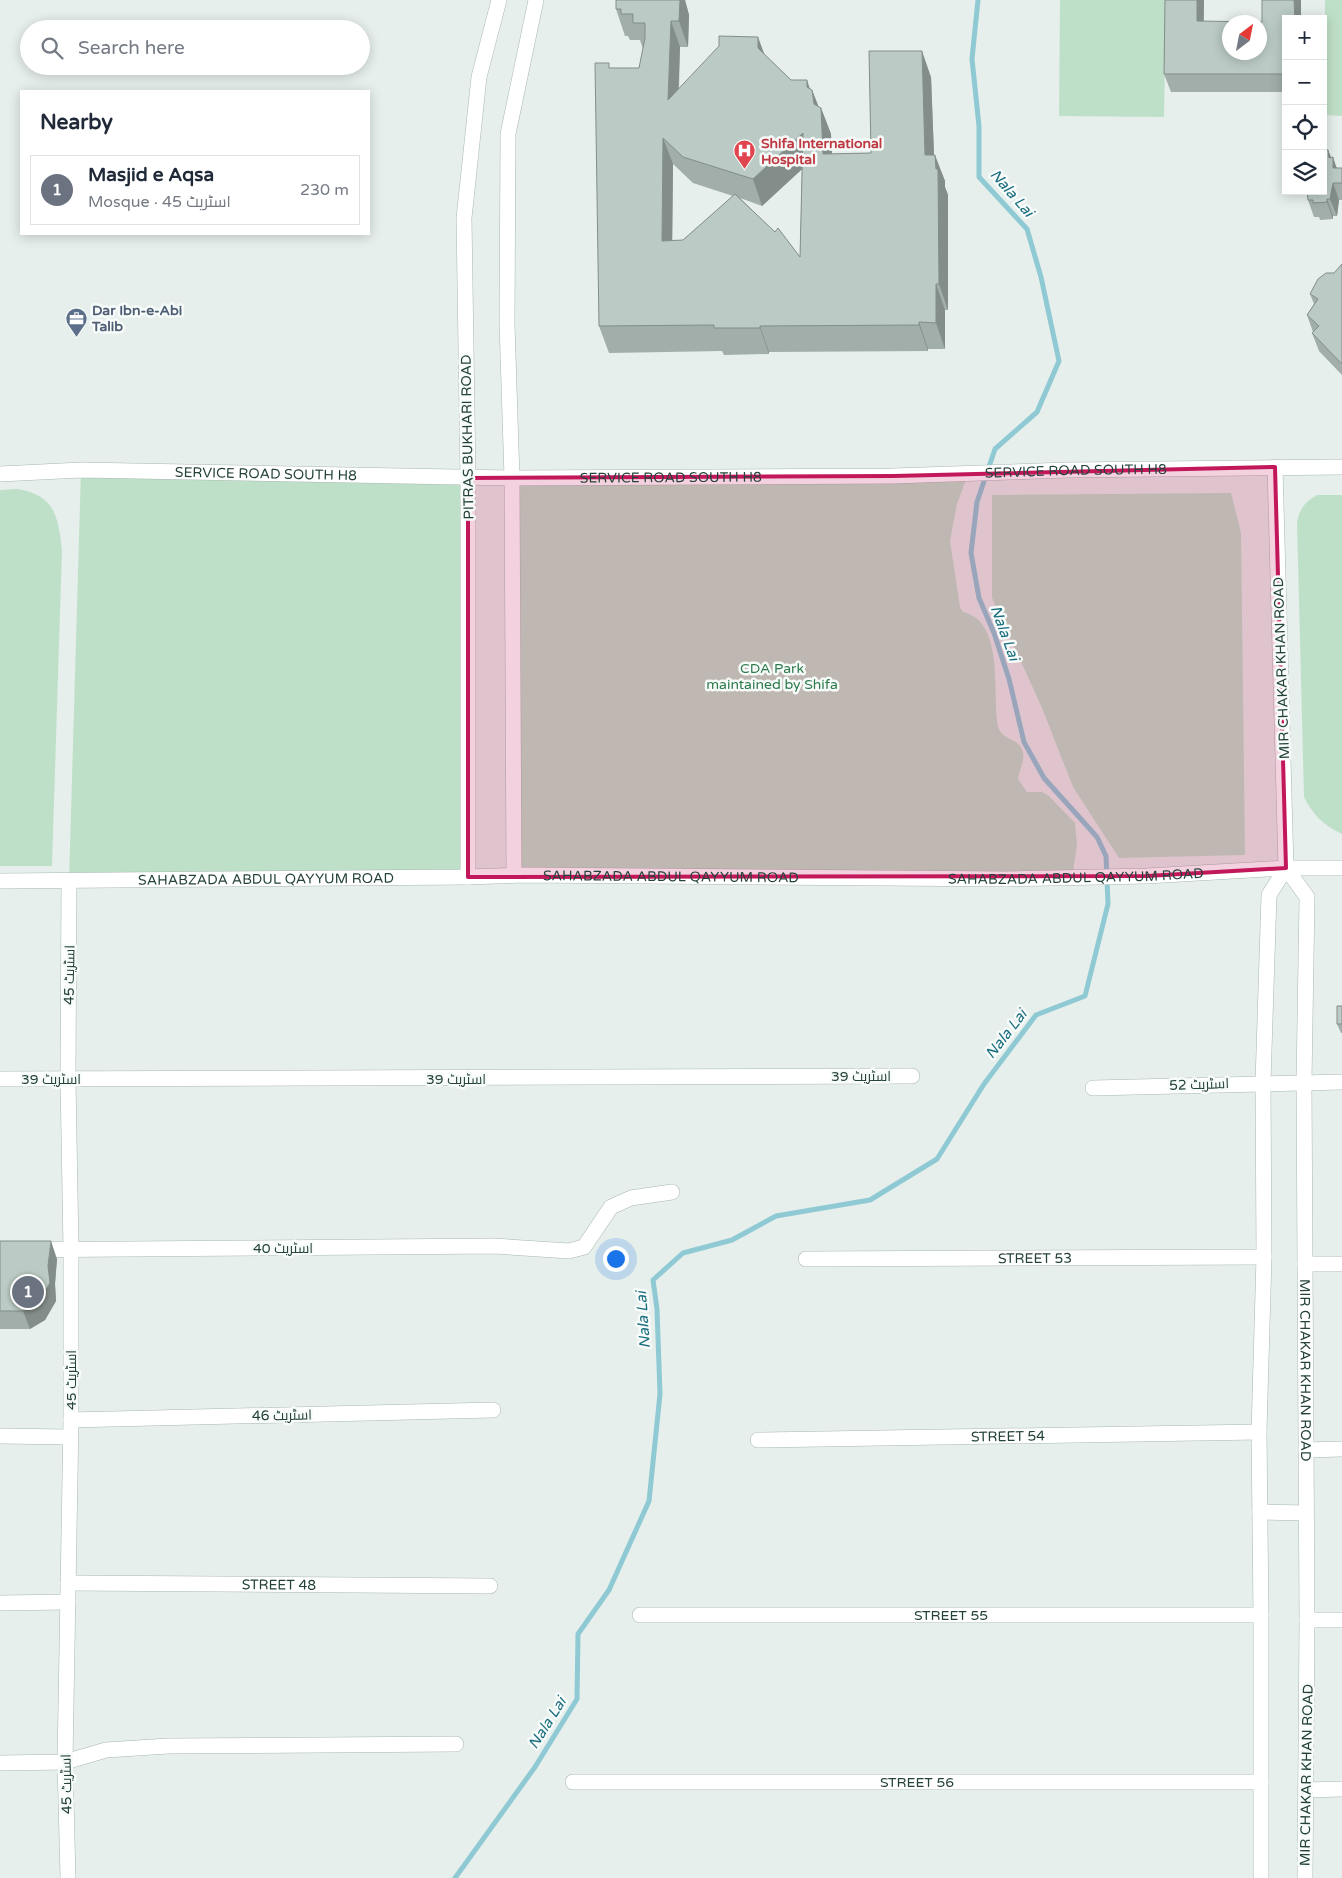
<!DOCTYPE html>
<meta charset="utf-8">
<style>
:root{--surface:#fff;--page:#f2f2f3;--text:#1f2937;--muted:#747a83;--line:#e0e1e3;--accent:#b45309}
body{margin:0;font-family:"Varela Round",Cairo,sans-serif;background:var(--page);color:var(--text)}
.controls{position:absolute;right:15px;top:15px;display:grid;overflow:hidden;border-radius:0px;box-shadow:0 2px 12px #0003}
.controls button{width:45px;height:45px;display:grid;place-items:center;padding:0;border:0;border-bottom:1px solid var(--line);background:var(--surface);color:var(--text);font:25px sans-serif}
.compass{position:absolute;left:1222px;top:15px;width:45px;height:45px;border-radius:50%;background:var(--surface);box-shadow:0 2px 12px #0003;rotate:32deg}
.you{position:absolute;left:615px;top:1258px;width:18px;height:18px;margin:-12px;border:4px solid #fff;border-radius:50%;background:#1a73e8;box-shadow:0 0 0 8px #1a73e833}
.badge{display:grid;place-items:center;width:32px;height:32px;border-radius:50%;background:var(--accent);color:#fff;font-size:16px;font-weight:700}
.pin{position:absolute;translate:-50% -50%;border:2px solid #fff;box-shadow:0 1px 5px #0006}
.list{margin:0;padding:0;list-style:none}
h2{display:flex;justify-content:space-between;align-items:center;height:65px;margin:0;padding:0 20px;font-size:21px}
h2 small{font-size:16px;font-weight:400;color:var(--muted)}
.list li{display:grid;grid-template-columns:32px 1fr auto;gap:15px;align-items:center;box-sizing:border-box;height:70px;margin:0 10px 10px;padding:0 10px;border:1px solid var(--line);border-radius:0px}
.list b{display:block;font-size:19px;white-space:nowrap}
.list p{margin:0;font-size:16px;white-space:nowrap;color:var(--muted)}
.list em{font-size:16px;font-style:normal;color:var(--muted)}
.icon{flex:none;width:28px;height:28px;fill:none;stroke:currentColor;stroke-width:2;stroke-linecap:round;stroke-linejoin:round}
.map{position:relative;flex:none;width:1342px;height:1878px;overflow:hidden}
.search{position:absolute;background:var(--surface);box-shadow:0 2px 12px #0003;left:20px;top:20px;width:350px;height:55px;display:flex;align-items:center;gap:12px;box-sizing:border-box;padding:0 18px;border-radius:28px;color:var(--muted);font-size:19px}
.panel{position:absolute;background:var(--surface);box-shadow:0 2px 12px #0003;left:20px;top:90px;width:350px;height:145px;border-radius:0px}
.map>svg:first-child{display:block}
.green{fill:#bfe0c8}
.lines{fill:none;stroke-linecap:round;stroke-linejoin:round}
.stream{stroke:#8ec9d4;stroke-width:5}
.minor-casing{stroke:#a8b8b2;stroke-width:16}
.minor{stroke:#fff;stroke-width:15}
.wall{fill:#a1aea9;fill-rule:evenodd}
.shaded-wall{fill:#838d89}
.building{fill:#bbcac4;stroke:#838d89;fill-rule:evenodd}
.marked{fill:#c2185b;fill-opacity:0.2;stroke:#c2185b;stroke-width:4;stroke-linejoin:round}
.labels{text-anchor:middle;stroke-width:5;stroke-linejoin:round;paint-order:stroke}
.health-label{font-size:14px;font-weight:bold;fill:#be3a42;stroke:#f7fbf9;text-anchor:start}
.service-label{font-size:14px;font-weight:bold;fill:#4e5e75;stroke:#f7fbf9;text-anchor:start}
.street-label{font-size:14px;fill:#24423a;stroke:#f7fbf9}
.park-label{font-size:14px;fill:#2d7a4b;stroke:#f7fbf9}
.water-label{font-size:15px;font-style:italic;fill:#1c6f80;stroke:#f7fbf9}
</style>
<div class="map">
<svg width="1342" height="1878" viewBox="0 0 1342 1878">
<rect width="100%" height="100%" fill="#e6efeb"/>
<path class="green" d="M1060 0H1166L1164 117 1059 116Z
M1325 0H1342V116L1324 115Z
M81 470 468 478V877L69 881Z
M968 474 957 504 950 541 960 607 963 612C1005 621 992 695 998 726 1001 741 1020 737 1023 753 1025 761 1019 770 1018 779L1027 792H1042L1049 796 1075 823 1077 845 1072 878 514 875 512 478Z
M17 489C55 495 58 516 62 550L52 866H0V490Z
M1231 493 1241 533 1245 855 1119 858 1073 787 1042 708 992 598V495Z
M1317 495H1342V834C1323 825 1313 815 1304 797L1297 523C1299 509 1305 502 1317 495Z"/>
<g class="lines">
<path class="stream" d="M455 1878 535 1767 577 1699 578 1634 609 1590 649 1501 660 1394 657 1309 653 1280 683 1253 732 1240 776 1216 870 1200 937 1159 984 1084 1036 1015 1085 996 1108 904 1106 856 1097 837 1044 778 1024 742 1009 679 994 633 979 598 971 553 977 502 995 449 1037 412 1059 361 1041 277 1027 229 979 177V126L972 59 978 0"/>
<defs>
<g id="minor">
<path id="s1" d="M0 474 81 470 512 478 893 476 1068 470 1342 467"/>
<path id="s2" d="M1286 868 1307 897 1304 1082 1307 1620 1305 1878"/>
<path d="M514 875 512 478 507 324 508 134 536 0"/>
<path d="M468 877V478L464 218 479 77 499 0"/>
<path id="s3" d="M0 881 468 877 524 875 1006 879 1147 876 1286 868H1342"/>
<path d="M0 1079 912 1076"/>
<path d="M1093 1088 1342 1082"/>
<path d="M0 1250 494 1246 569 1251 584 1247 611 1207 631 1198 672 1192"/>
<path id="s4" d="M806 1259 1264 1257"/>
<path d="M1305 1264H1342"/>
<path d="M71 1420 493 1410"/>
<path d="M0 1436 69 1437"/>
<path id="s5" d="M758 1440 1259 1432"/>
<path d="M1306 1450 1342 1449"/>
<path d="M1260 1512 1306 1513"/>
<path id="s6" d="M68 1583 490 1586"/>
<path d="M0 1603 68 1602"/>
<path id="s7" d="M640 1615H1261"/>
<path d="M1307 1620H1342"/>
<path d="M0 1763 65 1762 106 1750 168 1746 456 1744"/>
<path id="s8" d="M573 1782H1261"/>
<path d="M1306 1790 1342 1789"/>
<path d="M68 1878 65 1762 71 1420V1250L68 1079 69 881"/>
<path d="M1261 1878V1615L1259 1432 1264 1257 1263 1082 1269 895 1286 868 1275 467"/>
</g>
</defs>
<use href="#minor" class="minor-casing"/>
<use href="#minor" class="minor"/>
</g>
<path class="wall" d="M616 0H685L689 15 688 47H680L679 89 764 54 791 80 812 90 818 106 821 108 831 134 832 154 871 153 931 77 934 155 945 181V187L948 195V310H945V349H928V351L769 352V354L724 355 722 351 609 353 599 326 610 68H639L643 49 640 40H630L628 36H625L616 9ZM673 164 693 183 733 196 683 240 672 241ZM802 169 800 257 740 198 762 206Z
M1165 0H1204V22H1262L1286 19V92H1171L1164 74Z
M1328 150 1331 158 1337 168H1342V200H1339L1337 216H1333V219L1320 220 1319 217H1314L1308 200Z
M1342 264V375L1319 351 1312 333 1313 332 1307 315 1314 304 1310 294 1334 273Z
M1342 1006V1033H1341L1337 1024Z
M0 1241 57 1259 55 1284 56 1301 45 1320 30 1329H0Z"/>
<path class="shaded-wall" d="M680 0H685L689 15 688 47 679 21Z
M1197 0H1204L1203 39 1197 21Z
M1294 0H1301V19H1295Z
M671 21 680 47 677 127 668 100Z
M758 37 768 64 758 48Z
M922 51 931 77 935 181 925 155Z
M807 80 813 98 812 90 822 115 821 108 831 134 833 180 823 154 807 87Z
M803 133 812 160 762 206 753 179Z
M663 138 673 164 672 267 662 241Z
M1328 150 1333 162V157L1339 175H1335L1329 158Z
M935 155 945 181V187L948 195V310L939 284Z
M1333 183 1339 200 1337 216 1330 199Z
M1327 199 1333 216V219L1327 202Z
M936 284 945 310V349L936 323Z
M919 322 928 349V351L919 325Z
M760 326 769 352V354L760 328Z
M51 1241 57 1259 55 1284 56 1301 45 1320 30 1329 23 1311 48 1266Z"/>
<path class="building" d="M616 0H680L679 21H671L668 100 719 46V36L758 37V48L791 80H807V87L812 90 814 104 821 108 823 154 871 153 869 51H922L925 155H935L936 169H938L939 284H936V323L919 322V325L760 326V328H714V325L599 326 595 63H609V68H639L645 38V23H633V14H621V9H616ZM803 133 800 257 778 228 775 232 735 194 683 240 662 241 663 138 683 157 753 179Z
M1165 0H1197V21L1262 22V0H1294L1295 19H1286V74H1164ZM1230 22H1260V52H1230Z
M1323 150H1328L1329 158 1333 157V168H1342V183H1333L1330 199H1327V202L1313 203V200H1308L1307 191H1323Z
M1342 264V364L1312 333 1319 326 1307 315 1318 299 1310 294 1318 279 1326 273H1334Z
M1337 1006H1342V1024H1337Z
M0 1241H51L48 1266 50 1283 38 1302 23 1311H0Z"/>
<path class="marked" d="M1275 467 1286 868 1147 876 468 877V478L893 476Z"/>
<defs>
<symbol id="hospital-pin" viewBox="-11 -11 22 30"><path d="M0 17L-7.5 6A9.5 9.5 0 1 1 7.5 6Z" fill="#e0444e" stroke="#f7fbf9"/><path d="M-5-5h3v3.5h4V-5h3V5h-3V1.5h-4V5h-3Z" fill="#fff"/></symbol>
<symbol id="office-pin" viewBox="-11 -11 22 30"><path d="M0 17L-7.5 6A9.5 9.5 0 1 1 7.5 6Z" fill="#5c6f8a" stroke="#f7fbf9"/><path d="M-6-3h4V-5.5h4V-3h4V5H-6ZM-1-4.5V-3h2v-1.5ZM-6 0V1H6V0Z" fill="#fff"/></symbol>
</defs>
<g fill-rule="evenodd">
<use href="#hospital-pin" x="732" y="138" width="25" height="34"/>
<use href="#office-pin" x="64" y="306" width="25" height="34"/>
</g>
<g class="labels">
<g class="health-label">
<text x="761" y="148">Shifa International<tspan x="761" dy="16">Hospital</tspan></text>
</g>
<g class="service-label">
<text x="92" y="315">Dar Ibn-e-Abi<tspan x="92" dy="16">Talib</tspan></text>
</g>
<g class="street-label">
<text transform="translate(467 437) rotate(-91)" y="5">PITRAS BUKHARI ROAD</text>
<text dy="5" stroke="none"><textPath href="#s1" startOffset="1076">SERVICE ROAD SOUTH H8</textPath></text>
<text dy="5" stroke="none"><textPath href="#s1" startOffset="266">SERVICE ROAD SOUTH H8</textPath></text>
<text dy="5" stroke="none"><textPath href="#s1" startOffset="671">SERVICE ROAD SOUTH H8</textPath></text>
<text transform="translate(1281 668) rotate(-92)" y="5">MIR CHAKAR KHAN ROAD</text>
<text dy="5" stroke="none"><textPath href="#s3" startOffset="1076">SAHABZADA ABDUL QAYYUM ROAD</textPath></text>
<text dy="5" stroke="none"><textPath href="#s3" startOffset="671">SAHABZADA ABDUL QAYYUM ROAD</textPath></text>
<text dy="5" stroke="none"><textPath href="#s3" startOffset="266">SAHABZADA ABDUL QAYYUM ROAD</textPath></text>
<text transform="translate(69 975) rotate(-89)" y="5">اسٹریٹ 45</text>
<text x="861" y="1081">اسٹریٹ 39</text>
<text x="51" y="1084">اسٹریٹ 39</text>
<text x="456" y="1084">اسٹریٹ 39</text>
<text transform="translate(1199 1084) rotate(-2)" y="5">اسٹریٹ 52</text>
<text x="283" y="1253">اسٹریٹ 40</text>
<text dy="5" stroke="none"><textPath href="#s4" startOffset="229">STREET 53</textPath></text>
<text dy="5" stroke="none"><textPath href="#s2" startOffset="509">MIR CHAKAR KHAN ROAD</textPath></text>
<text transform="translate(71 1380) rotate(-90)" y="5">اسٹریٹ 45</text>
<text transform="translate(282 1415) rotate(-1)" y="5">اسٹریٹ 46</text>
<text dy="5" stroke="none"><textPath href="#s5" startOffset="250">STREET 54</textPath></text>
<text dy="5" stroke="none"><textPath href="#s6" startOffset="211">STREET 48</textPath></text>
<text dy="5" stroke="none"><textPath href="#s7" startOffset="311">STREET 55</textPath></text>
<text transform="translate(1306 1775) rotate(-89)" y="5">MIR CHAKAR KHAN ROAD</text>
<text dy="5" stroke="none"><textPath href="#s8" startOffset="344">STREET 56</textPath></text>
<text transform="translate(66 1784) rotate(-91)" y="5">اسٹریٹ 45</text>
</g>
<g class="park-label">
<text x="772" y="673">CDA Park<tspan x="772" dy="16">maintained by Shifa</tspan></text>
</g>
<g class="water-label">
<text transform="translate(1012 193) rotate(49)" y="5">Nala Lai</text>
<text transform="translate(1005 633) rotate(70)" y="5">Nala Lai</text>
<text transform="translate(1006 1034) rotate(-52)" y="5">Nala Lai</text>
<text transform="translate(643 1320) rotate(-94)" y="5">Nala Lai</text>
<text transform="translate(547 1723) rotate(-58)" y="5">Nala Lai</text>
</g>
</g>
</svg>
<div class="controls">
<button>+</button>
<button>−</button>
<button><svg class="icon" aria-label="locate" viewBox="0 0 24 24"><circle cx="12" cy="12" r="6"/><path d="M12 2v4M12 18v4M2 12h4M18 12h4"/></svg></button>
<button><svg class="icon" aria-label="layers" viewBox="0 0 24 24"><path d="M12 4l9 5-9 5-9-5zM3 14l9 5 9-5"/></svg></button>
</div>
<svg class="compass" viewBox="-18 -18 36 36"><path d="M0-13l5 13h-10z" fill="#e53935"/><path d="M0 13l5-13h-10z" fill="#747a83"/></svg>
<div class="you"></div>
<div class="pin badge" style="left:28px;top:1292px;background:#6b7280">1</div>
<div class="search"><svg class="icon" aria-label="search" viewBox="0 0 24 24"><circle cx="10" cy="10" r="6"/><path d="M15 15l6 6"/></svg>Search here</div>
<section class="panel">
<h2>Nearby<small></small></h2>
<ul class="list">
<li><span class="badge" style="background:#6b7280">1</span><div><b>Masjid e Aqsa</b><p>Mosque · اسٹریٹ 45</p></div><em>230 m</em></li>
</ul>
</section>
</div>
